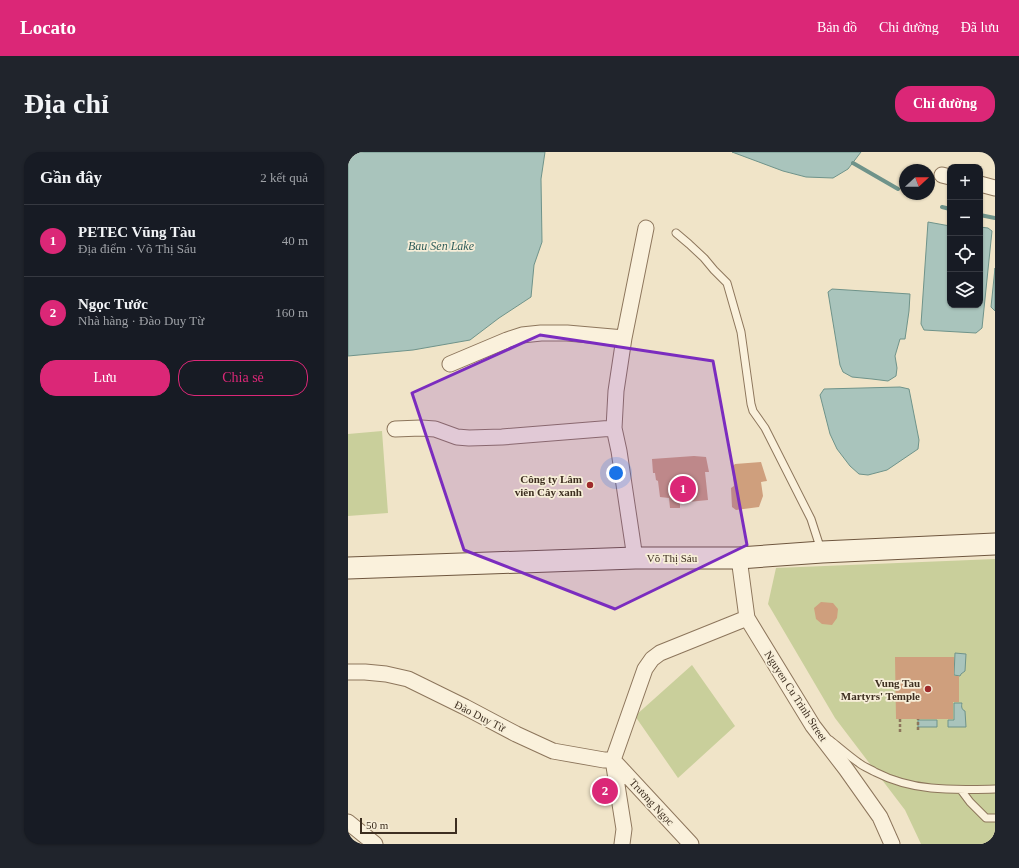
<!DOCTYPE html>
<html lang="vi">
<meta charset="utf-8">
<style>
:root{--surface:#171b24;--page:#20242c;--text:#f1f3f6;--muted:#9ea1a6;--line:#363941;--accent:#db2777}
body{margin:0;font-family:Georgia,serif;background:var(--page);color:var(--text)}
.controls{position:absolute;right:12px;top:12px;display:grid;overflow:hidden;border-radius:8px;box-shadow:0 1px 3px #0004}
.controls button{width:36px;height:36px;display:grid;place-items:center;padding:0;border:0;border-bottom:1px solid var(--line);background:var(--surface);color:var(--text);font:20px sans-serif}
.compass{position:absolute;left:551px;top:12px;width:36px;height:36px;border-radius:50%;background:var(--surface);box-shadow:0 1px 3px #0004;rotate:69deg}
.scale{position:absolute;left:12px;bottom:10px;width:97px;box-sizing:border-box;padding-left:4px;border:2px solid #3d2e20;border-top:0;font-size:11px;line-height:14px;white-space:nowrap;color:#3d2e20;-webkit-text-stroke:3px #f7eed8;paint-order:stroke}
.you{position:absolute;left:268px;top:321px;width:14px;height:14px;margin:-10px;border:3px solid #fff;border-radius:50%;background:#1a73e8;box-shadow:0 0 0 6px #1a73e833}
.badge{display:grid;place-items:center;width:26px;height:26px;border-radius:50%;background:var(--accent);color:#fff;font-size:13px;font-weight:700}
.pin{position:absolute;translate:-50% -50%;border:2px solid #fff;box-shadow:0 1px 4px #0006}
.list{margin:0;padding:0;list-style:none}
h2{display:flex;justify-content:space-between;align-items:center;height:52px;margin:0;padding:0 16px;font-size:17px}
h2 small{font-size:13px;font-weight:400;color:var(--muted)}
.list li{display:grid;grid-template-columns:26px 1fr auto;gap:12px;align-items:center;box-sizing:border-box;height:72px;padding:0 16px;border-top:1px solid var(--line)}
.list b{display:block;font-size:15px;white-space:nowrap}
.list p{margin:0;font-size:13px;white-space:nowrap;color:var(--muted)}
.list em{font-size:13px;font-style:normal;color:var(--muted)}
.actions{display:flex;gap:8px;padding:12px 16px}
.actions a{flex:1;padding:9px 0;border:1px solid var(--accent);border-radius:16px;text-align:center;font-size:14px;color:var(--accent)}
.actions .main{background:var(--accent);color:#fff}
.icon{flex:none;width:22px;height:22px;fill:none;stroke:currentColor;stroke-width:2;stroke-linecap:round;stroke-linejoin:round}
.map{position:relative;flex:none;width:647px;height:692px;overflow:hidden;border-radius:16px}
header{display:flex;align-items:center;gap:24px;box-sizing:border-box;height:56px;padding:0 20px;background:var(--accent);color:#fff}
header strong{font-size:19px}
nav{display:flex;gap:22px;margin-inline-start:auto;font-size:14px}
.intro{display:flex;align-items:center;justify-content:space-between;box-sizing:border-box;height:96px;padding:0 24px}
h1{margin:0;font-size:28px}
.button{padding:10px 18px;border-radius:16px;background:var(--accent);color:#fff;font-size:14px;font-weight:700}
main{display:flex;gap:24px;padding:0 24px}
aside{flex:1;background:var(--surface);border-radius:16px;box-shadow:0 1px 3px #0004}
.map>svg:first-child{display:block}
.green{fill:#c9cf9b}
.water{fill:#a9c4bc;stroke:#6f938a}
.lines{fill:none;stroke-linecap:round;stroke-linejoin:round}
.stream{stroke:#6f938a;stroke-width:4}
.building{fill:#cf9f7d}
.service-casing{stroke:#8d765c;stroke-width:9}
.minor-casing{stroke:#8d765c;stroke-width:17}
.secondary-casing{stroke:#6f573f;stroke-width:23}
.path{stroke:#8d765c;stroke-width:2.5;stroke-dasharray:3 2;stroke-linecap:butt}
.service{stroke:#faf1dc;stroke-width:7}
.minor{stroke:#faf1dc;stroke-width:15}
.secondary{stroke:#faf1dc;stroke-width:21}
.marked{fill:#7b2cbf;fill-opacity:0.2;stroke:#7b2cbf;stroke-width:3;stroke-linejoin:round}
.poi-dot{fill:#9e2a2b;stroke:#f7eed8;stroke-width:1.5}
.labels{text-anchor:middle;stroke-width:3.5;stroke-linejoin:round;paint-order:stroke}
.poi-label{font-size:11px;font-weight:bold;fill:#3d2e20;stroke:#f7eed8;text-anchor:end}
.street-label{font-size:11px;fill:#3d2e20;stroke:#f7eed8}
.water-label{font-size:12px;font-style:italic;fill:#2f5d5a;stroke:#f7eed8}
</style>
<header>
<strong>Locato</strong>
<nav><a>Bản đồ</a><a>Chỉ đường</a><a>Đã lưu</a></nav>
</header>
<div class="intro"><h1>Địa chỉ</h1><a class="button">Chỉ đường</a></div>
<main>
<aside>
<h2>Gần đây<small>2 kết quả</small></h2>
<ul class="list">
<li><span class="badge">1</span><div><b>PETEC Vũng Tàu</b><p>Địa điểm · Võ Thị Sáu</p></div><em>40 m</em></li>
<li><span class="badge">2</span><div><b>Ngọc Tước</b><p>Nhà hàng · Đào Duy Từ</p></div><em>160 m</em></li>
</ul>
<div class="actions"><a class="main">Lưu</a><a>Chia sẻ</a></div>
</aside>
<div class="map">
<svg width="647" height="692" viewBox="0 0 647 692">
<rect width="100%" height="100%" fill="#f0e4c8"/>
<path class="green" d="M34 279 40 361 0 364V282Z
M647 407V692H573L557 658 487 566 420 452 428 416Z
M344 513 387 574 330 626 287 564Z"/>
<path class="water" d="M0 0H197L193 27 194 90 186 113 183 145 151 166 122 188 65 198 0 204Z
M384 0H513L500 17 485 26 458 25 435 19Z
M580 70 602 74V153H632V75L640 76 644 79 634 176 628 181 576 178 573 172Z
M647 116V159L643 155Z
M484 137 562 142 561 159 557 187H552L547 204 549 216 548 224 540 229 524 227 504 225 495 220 492 213 480 140Z
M552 235 561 237 571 288 570 297 539 318 520 323 511 322 502 314 489 297 482 282 472 243 476 237Z
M607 501 618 502 617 519 613 522 612 524 606 523Z
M606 551H614C613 555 614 558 617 559L618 575H600V568H606Z
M570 568H589V575H570Z"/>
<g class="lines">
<path class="stream" d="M505 11 550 37
M594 55 602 57
M632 63 647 66"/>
</g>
<path class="building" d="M346 304 358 305 361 320H357L360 348 340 350V345H332V356H322L321 346 312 345 310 329 308 328 307 321H305L304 307Z
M413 310 419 329 413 330 415 344 411 355 388 358 384 355 383 336 386 334 384 315 387 312Z
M473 450 485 451 490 457 489 466 484 473 474 472 468 467 466 456Z
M547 505H606V524H611V550H605V567H548Z"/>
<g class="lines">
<defs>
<path id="service" d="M328 81 341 92 356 106 366 118 379 131 393 180 403 252 405 259 417 276 463 367 473 398
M482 588C492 596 501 604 511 611 516 615 522 617 527 620 566 640 605 638 647 637
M613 638 622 650 638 666H647"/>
<path id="minor" d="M594 23 602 25
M632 32 647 36
M102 212 159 188 174 183 193 181H219L276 186
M47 277 73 276 87 277 109 285 121 286 154 285 266 276
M287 406 271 299 266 276 268 239 276 186 298 76
M391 406 399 466 465 574 498 617 532 665 544 692
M0 520H17L38 522 60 527 117 555 168 582 205 599 256 608H265L343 692
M0 670 27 692
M274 692 276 677 265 608 297 517 304 507 312 501 399 466"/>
<path id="secondary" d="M0 416 287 406H391L474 400 647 392"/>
</defs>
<use href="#service" class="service-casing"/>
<use href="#minor" class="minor-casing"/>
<use href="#secondary" class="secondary-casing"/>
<path class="path" d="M570 578V567
M552 580V567"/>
<use href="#service" class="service"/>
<use href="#minor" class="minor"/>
<use href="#secondary" class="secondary"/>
</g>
<path class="marked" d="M192 183 365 209 399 393 267 457 116 398 64 241Z"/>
<g class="poi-dot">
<circle cx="242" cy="333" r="4"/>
<circle cx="580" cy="537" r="4"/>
</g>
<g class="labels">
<g class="poi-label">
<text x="234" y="331">Công ty Lâm<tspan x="234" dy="13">viên Cây xanh</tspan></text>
<text x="572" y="535">Vung Tau<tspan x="572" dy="13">Martyrs' Temple</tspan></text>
</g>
<g class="street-label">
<text x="324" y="410">Võ Thị Sáu</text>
<text transform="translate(448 544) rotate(57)" y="4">Nguyen Cu Trinh Street</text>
<text transform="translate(132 564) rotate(27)" y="4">Đào Duy Từ</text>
<text transform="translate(304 650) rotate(47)" y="4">Trương Ngọc</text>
</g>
<g class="water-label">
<text x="93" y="98">Bau Sen Lake</text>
</g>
</g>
</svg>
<div class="controls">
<button>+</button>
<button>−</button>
<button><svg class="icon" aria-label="locate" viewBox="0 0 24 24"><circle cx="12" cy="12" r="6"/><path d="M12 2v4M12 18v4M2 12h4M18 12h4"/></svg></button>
<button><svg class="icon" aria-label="layers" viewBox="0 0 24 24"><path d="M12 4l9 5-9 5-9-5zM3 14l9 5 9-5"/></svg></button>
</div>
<svg class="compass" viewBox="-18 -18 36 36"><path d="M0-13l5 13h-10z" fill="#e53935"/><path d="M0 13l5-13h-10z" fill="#9ea1a6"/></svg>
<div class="scale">50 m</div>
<div class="you"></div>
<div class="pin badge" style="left:335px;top:337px">1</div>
<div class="pin badge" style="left:257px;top:639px">2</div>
</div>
</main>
